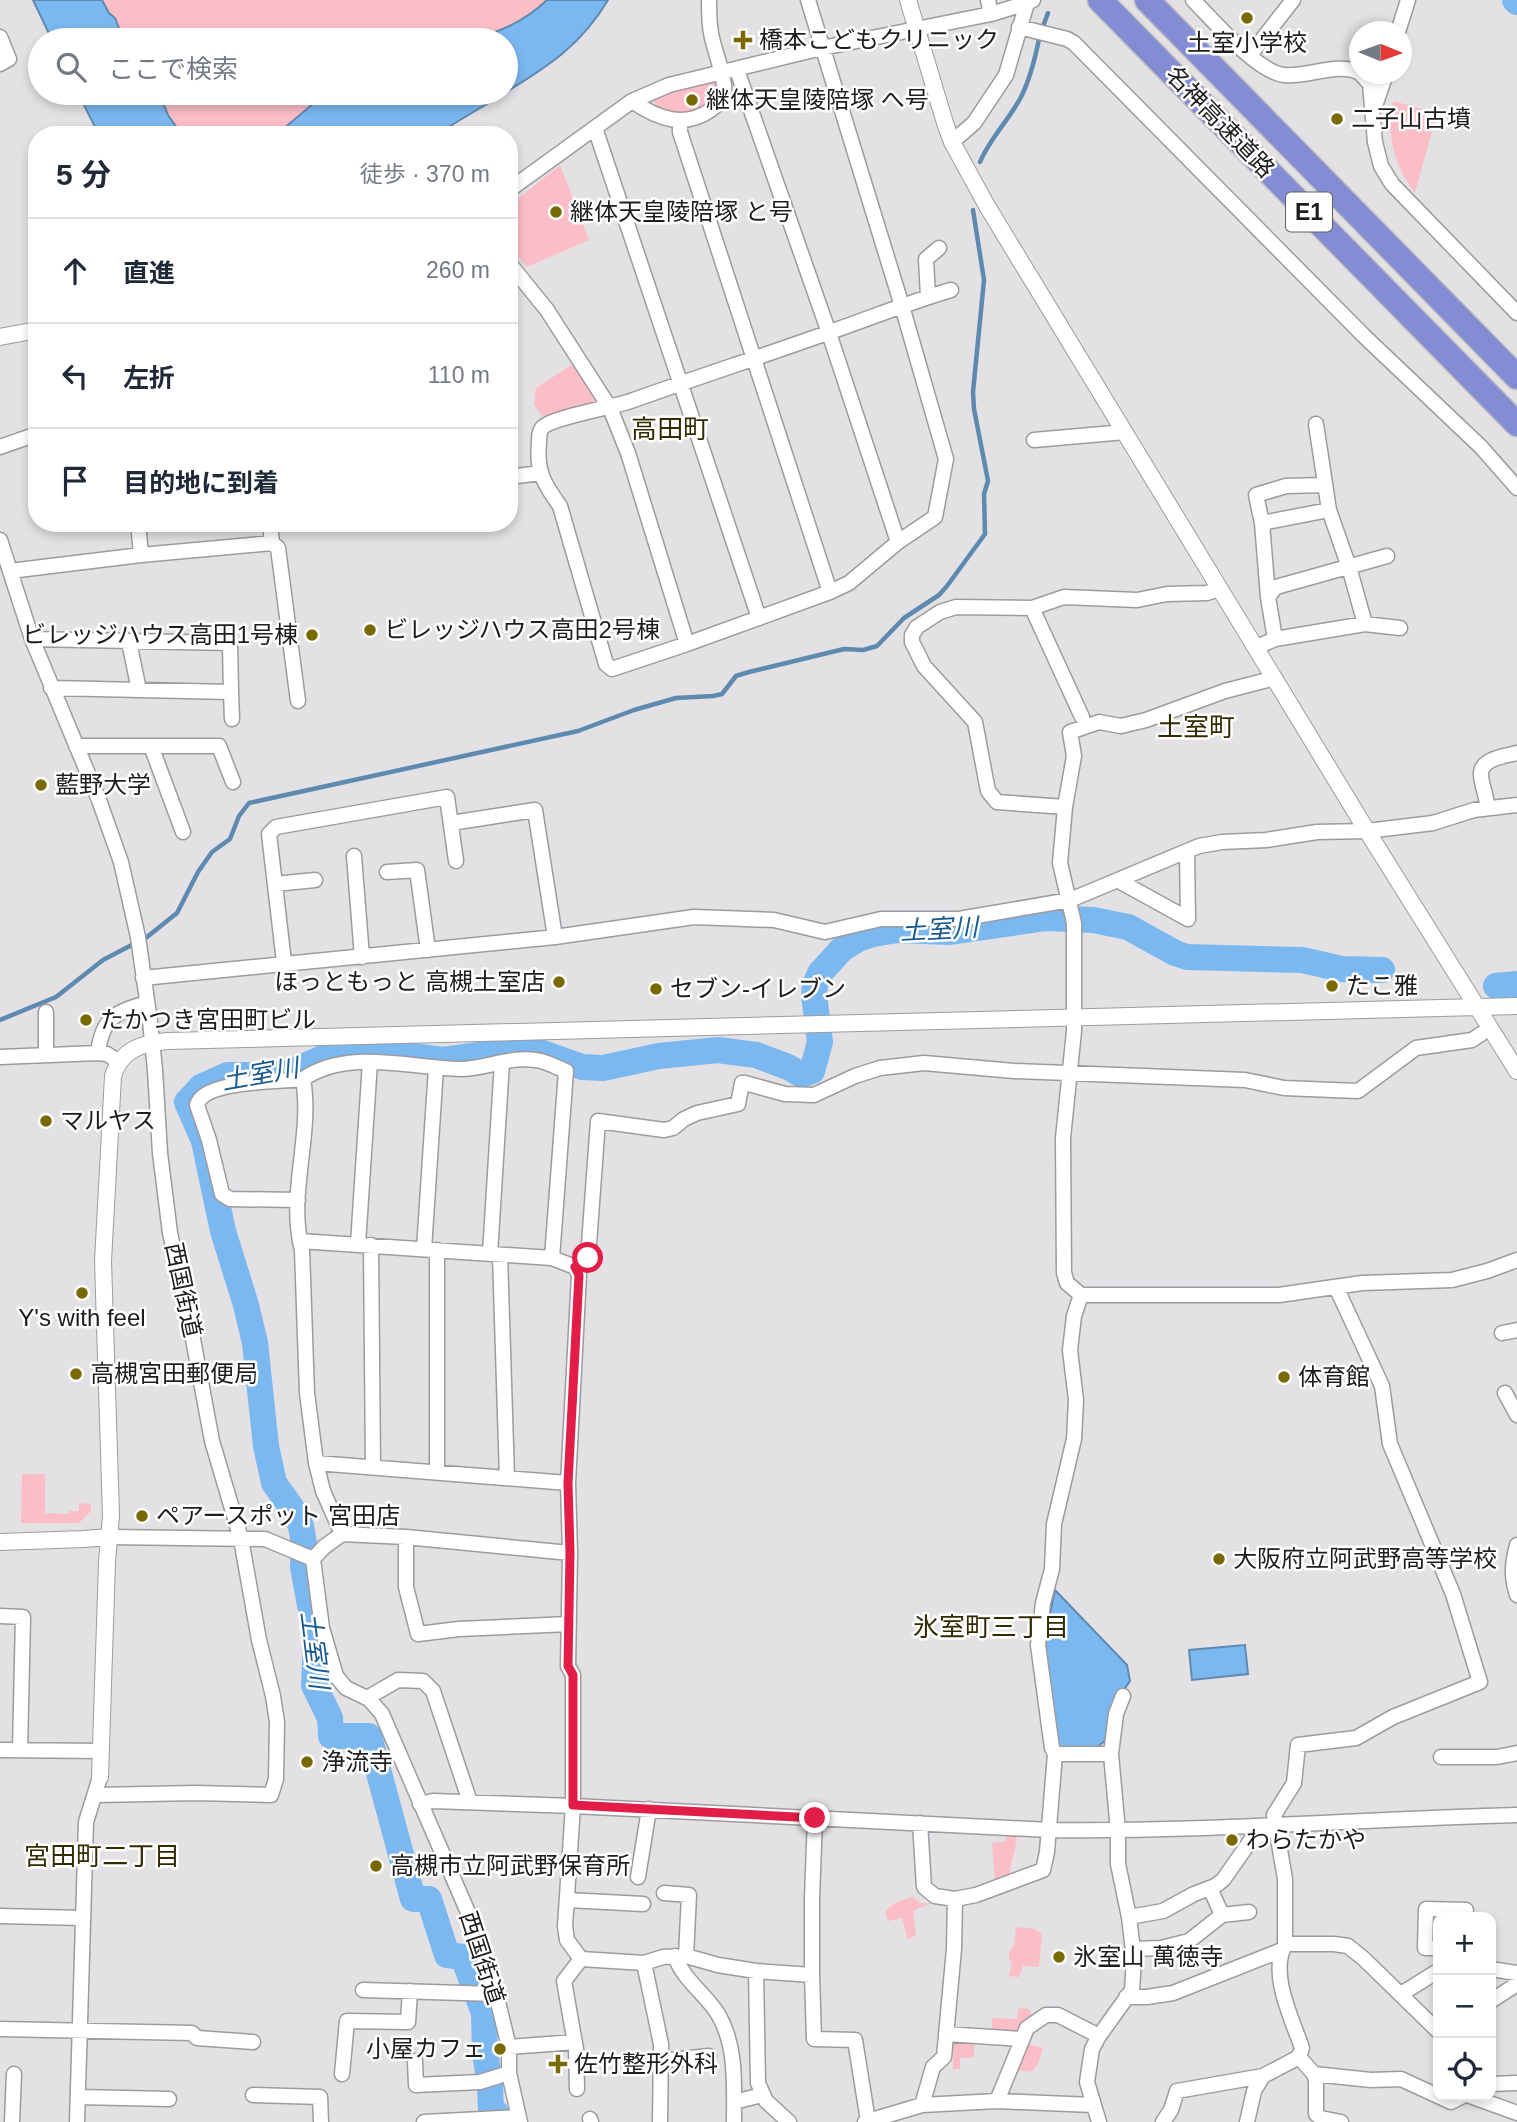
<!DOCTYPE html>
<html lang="ja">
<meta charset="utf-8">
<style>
:root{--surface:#fff;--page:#f6f6f7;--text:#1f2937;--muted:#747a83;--line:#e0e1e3}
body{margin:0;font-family:Arial,"Noto Sans JP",sans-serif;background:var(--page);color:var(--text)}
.controls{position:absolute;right:21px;bottom:21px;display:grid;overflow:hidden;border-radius:14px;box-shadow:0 4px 10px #0003}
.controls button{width:63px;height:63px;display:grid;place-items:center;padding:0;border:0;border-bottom:2px solid var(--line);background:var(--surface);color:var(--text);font:35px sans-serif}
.compass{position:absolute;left:1349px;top:21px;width:63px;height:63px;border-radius:50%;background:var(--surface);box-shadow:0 4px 10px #0003;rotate:91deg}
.stop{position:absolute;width:21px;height:21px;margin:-16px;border:5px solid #e11d48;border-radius:50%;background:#fff}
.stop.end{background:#e11d48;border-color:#fff;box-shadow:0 2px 7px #0008}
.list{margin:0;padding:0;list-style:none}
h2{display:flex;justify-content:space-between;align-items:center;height:91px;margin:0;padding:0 28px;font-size:30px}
h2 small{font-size:23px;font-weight:400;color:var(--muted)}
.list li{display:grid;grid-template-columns:46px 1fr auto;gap:21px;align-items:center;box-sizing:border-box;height:105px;padding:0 28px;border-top:2px solid var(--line)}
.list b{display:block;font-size:26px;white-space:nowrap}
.list em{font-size:23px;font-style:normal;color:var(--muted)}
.icon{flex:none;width:38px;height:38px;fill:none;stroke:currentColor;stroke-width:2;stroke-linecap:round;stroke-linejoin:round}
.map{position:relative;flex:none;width:1517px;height:2122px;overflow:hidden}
.search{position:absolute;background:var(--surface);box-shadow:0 4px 10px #0003;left:28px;top:28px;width:490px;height:77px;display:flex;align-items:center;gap:18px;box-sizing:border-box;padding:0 24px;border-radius:38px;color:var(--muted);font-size:26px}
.panel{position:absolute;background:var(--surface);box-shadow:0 4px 10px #0003;left:28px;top:126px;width:490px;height:406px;border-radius:28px}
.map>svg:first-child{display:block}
.green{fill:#fbbec7}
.water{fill:#7bb8ef;stroke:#5f8ab0;stroke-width:2}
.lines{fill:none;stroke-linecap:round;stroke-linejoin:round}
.stream{stroke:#5f8ab0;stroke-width:4.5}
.river{stroke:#7bb8ef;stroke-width:26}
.minor-casing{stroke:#9d9b9f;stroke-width:17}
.tertiary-casing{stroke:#9d9b9f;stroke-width:18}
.motorway-casing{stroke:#c0c0c0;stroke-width:27}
.minor{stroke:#fff;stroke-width:14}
.tertiary{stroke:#fff;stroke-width:16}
.motorway{stroke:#848dd4;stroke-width:24}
.route{stroke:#e11d48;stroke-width:9}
.poi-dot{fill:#786900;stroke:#fff;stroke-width:2.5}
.labels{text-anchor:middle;stroke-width:5;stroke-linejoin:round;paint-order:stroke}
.shield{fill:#fff;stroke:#616162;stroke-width:2}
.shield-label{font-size:23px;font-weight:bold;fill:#1d1d1e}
.poi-label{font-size:24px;fill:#1d1d1e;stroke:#fff;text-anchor:start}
.street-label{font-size:24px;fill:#1d1d1e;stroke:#fff}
.neighbourhood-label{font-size:26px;fill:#312b00;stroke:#fff}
.water-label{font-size:26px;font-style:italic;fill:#1a5b8f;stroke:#fff}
</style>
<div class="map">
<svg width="1517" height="2122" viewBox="0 0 1517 2122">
<rect width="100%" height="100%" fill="#e3e1e4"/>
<path class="green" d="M102 0H547C525 21 500 32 471 40H124L115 18 109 13Z
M716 79 718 95C700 115 688 113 663 113L652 100 670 89Z
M159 93H326L276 135H182L168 115Z
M1393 101 1437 113 1415 193C1394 166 1386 135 1393 101Z
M560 165 589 240 527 267 509 246V206Z
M573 364 600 404 542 416 534 405 536 388Z
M22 1474H45V1513L68 1514 69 1511H79V1503L91 1504V1511L79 1523H21Z
M1007 1834 1017 1835C1016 1849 1011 1862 1009 1876L995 1881 992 1843 1006 1841Z
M914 1897 920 1903H931L913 1911 916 1935 908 1940 902 1918 888 1921 885 1912C891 1903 904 1899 914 1897Z
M1016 1927 1035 1929 1042 1934 1039 1967 1023 1966 1019 1977 1009 1976 1012 1964 1009 1959V1952L1014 1946Z
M1018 2008 1029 2009 1032 2016 1019 2033 992 2031V2018L1017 2019Z
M953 2041 974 2042V2057L960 2058V2069H953Z
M1026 2044 1043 2048 1038 2064 1032 2072 1015 2070Z"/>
<path class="water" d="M33 0H102L109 13 115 18 124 40H52Z
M547 0H608C582 44 549 66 506 92V40H471C500 32 525 21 547 0Z
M78 93H159L168 115 182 135H99Z
M326 93H505L435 135H276Z
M1055 1590 1127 1665 1130 1681 1112 1707 1105 1741 1093 1750H1057L1044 1643Z
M1245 1645 1248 1674 1192 1680 1189 1650Z"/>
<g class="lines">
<path class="stream" d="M1042 29 1048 13
M980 162C990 138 1009 120 1021 97 1030 79 1035 59 1039 39
M0 1020 56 997 103 960 147 937 177 913 198 872 212 852 230 839 239 816 249 803 578 731 634 710 676 698 713 696 722 694 736 676 749 672 844 649 863 650 877 646 904 618 939 595 947 586 985 534 984 494 988 481 974 409 973 392 984 280 973 210"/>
<path class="river" d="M1515 0 1517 2
M1496 986 1517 984
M498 2122 496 2113 491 2110 490 2085 485 2053 484 2013 463 1957 447 1955 429 1899H413L369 1736H331L330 1718 314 1685 316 1638 303 1567 304 1544 301 1526 296 1514 274 1483 266 1446 255 1343 246 1305 223 1231 204 1141 187 1102 201 1087 228 1075H277L296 1070 323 1058 349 1054H398L443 1060 508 1051H537L582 1067 603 1068 659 1056 718 1050 756 1055 788 1067 802 1075 812 1071 820 1042 814 995 815 985 820 973 842 949 858 939 873 934 898 930 950 932 1046 918 1093 920 1128 927 1175 953 1187 957 1302 960 1342 969 1382 970"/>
<defs>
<path id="minor" d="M808 0 902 306 946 459 935 517 898 542 849 583 830 592 687 644 612 669 606 664 560 506C544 484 536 471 539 443 539 437 539 432 542 428 550 418 612 407 628 402 695 378 763 356 830 332 870 318 910 302 951 290
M988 0 991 14
M1193 0C1213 20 1257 72 1284 75 1306 78 1339 61 1360 73
M1019 27 1067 39 1074 43 1364 336 1481 447 1517 488
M1398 32 1408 0
M0 37 9 59 0 64
M1250 55 1293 0
M737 70 829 333 898 542
M1361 74 1370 84 1375 142 1381 166 1392 184 1517 313
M632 101C658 119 685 129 712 109 719 104 722 100 724 91 726 79 713 47 711 33 709 22 709 11 709 0
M1375 106 1386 74
M680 120V132L830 592
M595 128 759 618
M952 142 974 123 1006 75 1027 3 1033 0
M509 190 632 101 669 85 822 48 991 14 1027 3
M509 263 547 310 610 408 628 453 687 644
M928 297 926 259 939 248
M1316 424 1329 510 1349 567 1365 624
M1034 440 1125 432
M0 447 37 434
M509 477 540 473
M138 523 141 555
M270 523 272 543
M1262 523 1329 510
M0 540 32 639 99 800 121 862 128 893 138 937 150 1021 155 1070 160 1153 170 1233 190 1323 212 1441 241 1539 259 1640 273 1696 277 1722 276 1779 271 1795 196 1793 96 1795
M10 571 141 555 272 543 278 548 298 701
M1219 589 1207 593 1167 594 1137 600 1064 597 1032 608 956 607 940 612 917 627 912 635V642L924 666 975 722 988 791 997 802 1065 807 1060 863 1074 923V1031L1063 1138 1064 1273 1067 1283 1081 1295H1279L1362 1283 1452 1280 1487 1271 1517 1260
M1268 597 1262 523 1256 495 1286 486 1324 485
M1032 608 1082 717
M32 639 230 643 231 692
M1275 639 1365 624 1400 628
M129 642 139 690
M1257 647 1275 639 1268 597 1276 587 1387 556
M51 688 231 692 232 719
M76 746H219L233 782
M151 746 183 832
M1065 807 1074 756 1070 732 1099 722 1121 726 1146 720 1225 691 1275 678
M1487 807C1487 795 1481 785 1481 774 1481 758 1506 756 1517 753
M451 823 535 810 555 937
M354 856 362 957
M387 872 417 870 428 950
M1119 881 1188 919 1187 851
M275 884 315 880
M284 962 269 834 276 827 447 797 456 861
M143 978 555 937 694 917 774 920 825 932 881 919H959L1070 900 1199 846 1222 842 1266 840 1317 832 1367 831 1433 823 1474 810 1517 805
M98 1053C102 1018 115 1012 147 1003
M46 1055V1012
M0 1057 98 1053 107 1054 119 1062
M298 1200 230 1199 222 1194 209 1140 197 1105C203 1080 280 1082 303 1079
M300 1241 552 1258 575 1267 579 1275 568 1483 570 1553 568 1666 573 1675V1806L565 1926 567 1940 581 1959 644 1963 663 1957 686 1956 718 1965 756 1971 812 1975V1898L815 1818
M358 1244 370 1062
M371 1245 373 1467
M424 1249 436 1068
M490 1254 502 1062
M500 1255 507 1478
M575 1267 588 1258 598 1121 664 1130 673 1128 684 1119 697 1113 738 1104 742 1083H745L785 1094 814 1095 855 1076 880 1068 924 1063 1014 1071 1245 1080 1284 1088 1358 1091 1416 1048 1472 1040 1481 1034
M1336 1287 1382 1386 1390 1444 1453 1594 1480 1682 1393 1717 1356 1738 1298 1745 1294 1783 1274 1815 1285 1879V1944H1334L1348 1946 1364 1959 1438 2031
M1081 1295 1074 1316 1070 1350 1076 1400 1074 1439 1054 1524 1052 1569 1043 1603 1038 1645 1052 1748 1055 1754H1111L1118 1831V1864L1129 1917 1134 1959 1132 1990 1099 2036 1092 2049 1087 2082 1099 2122
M1502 1333 1517 1330
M1505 1393 1517 1415
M316 1463 568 1483
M437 1472V1250
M342 1534 323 1491 316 1463 307 1393 302 1250C287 1194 313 1135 303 1079 349 1048 408 1068 461 1069 487 1069 514 1054 541 1061 549 1063 558 1068 566 1071L552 1258
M110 1537 265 1539 313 1559 322 1628 336 1676 346 1688 369 1699 382 1714 470 1917 496 1994 509 2047V2073L520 2122
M406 1537V1587L418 1634 459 1629 569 1624
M1517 1545C1512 1564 1511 1576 1517 1595
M313 1559 324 1547 342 1534 406 1537 570 1553
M0 1616 23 1617 20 1750
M367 1698 398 1680 423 1681 433 1691 470 1802
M0 1750 101 1751
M1111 1754 1116 1714 1123 1696
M1441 1757H1497L1517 1753
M420 1804 433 1801 573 1806 1050 1830C1206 1832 1361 1819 1517 1815
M920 1823 924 1887 935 1896 955 1899
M638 1877 649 1809
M1210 1888 1222 1915
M664 1893 689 1895 686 1956
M568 1900 643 1904
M0 1916 83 1918
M1129 1917 1163 1911 1194 1894 1215 1886 1223 1880 1251 1840 1271 1829
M1285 1945C1269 1973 1292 2019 1302 2048L1299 2057
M1438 1948H1425L1426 1909 1466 1910
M1133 1949 1161 1948 1189 1941 1222 1915 1249 1912
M675 1956C683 1980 705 1993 718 2014 737 2046 734 2086 734 2122
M644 1963 661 2044 660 2122
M1491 1969 1517 1973
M756 1971 758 2083 766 2101 789 2122
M812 1975 814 2039 855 2040 868 2121
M363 1990 496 1994
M1401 1994 1438 1971
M1126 1997H1147L1173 1993 1282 1950
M1491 2001 1517 1984
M0 2029 192 2033 197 2038 253 2042
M946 2034 1022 2039
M509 2047 575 2042
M1299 2057 1314 2074 1371 2080 1401 2079 1451 2102 1463 2096
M415 2061 416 2085 480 2082 509 2073
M661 2061 709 2056
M342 2074 347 2021 408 2022 410 1991
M1314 2074 1316 2081V2114L1321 2118 1341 2122
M1491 2084 1517 2083
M577 2089 576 2049 564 1981 581 1959
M253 2095 320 2097 321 2122
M1470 2096 1517 2113
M78 2097 169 2099
M997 2101 1027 2028 1046 2015H1058L1099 2036
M734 2102 762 2095
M922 2105 997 2101 1093 2105
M590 2119 591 2122
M12 2122 14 2074
M77 2122 86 1822 100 1777
M424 2122 519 2117
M865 2122 922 2105 933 2067 944 2057 954 1949 955 1899 976 1895 1043 1870 1047 1852 1055 1754
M1163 2122 1171 2110 1177 2091 1263 2076 1299 2057
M1247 2122 1254 2091 1263 2076"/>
<path id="tertiary" d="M908 0 946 126 952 142 987 206 1367 831 1517 1071
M0 337 37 330
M0 1542 84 1539 110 1537
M100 1777 107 1562 111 1516 103 1261 113 1076C121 1049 143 1043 168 1041L1517 1006"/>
<path id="motorway" d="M1100 0 1517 424
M1147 0 1517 377"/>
</defs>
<use href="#minor" class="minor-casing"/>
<use href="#tertiary" class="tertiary-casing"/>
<use href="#motorway" class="motorway-casing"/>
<use href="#minor" class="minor"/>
<use href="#tertiary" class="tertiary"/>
<use href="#motorway" class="motorway"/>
</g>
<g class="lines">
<path class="route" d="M588 1258 575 1267 579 1275 568 1483 570 1553 568 1666 573 1675V1805L815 1818"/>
</g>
<g class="poi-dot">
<circle cx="1247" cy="18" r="7"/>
<path d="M739.5 29.5h7v7h7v7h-7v7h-7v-7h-7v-7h7z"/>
<circle cx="692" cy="100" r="7"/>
<circle cx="1337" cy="119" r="7"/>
<circle cx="556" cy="212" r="7"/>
<circle cx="370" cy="630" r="7"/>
<circle cx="312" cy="635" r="7"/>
<circle cx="41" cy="785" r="7"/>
<circle cx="559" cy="982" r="7"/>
<circle cx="1332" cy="986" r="7"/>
<circle cx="656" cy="989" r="7"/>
<circle cx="86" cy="1020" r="7"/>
<circle cx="46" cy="1121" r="7"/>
<circle cx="82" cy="1293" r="7"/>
<circle cx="76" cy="1374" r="7"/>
<circle cx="1284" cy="1377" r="7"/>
<circle cx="142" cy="1516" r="7"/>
<circle cx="1219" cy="1559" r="7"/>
<circle cx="307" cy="1762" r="7"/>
<circle cx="1232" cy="1840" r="7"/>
<circle cx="376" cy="1866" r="7"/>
<circle cx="1059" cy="1957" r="7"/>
<circle cx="500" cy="2049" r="7"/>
<path d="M554.5 2053.5h7v7h7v7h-7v7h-7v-7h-7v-7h7z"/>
</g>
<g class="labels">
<rect class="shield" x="1286" y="192.5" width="46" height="39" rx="5"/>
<g class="shield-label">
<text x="1309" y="220">E1</text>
</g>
<g class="poi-label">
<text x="759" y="48">橋本こどもクリニック</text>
<text x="1247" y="51" text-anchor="middle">土室小学校</text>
<text x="706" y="108">継体天皇陵陪塚 へ号</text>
<text x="1351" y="127">二子山古墳</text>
<text x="570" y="220">継体天皇陵陪塚 と号</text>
<text x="384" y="638">ビレッジハウス高田2号棟</text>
<text x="298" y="643" text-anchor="end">ビレッジハウス高田1号棟</text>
<text x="55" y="793">藍野大学</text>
<text x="545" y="990" text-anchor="end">ほっともっと 高槻土室店</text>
<text x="1346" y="994">たこ雅</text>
<text x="670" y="997">セブン-イレブン</text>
<text x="100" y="1028">たかつき宮田町ビル</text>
<text x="60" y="1129">マルヤス</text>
<text x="82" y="1326" text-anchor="middle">Y's with feel</text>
<text x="90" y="1382">高槻宮田郵便局</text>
<text x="1298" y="1385">体育館</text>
<text x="156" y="1524">ペアースポット 宮田店</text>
<text x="1233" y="1567">大阪府立阿武野高等学校</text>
<text x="321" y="1770">浄流寺</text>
<text x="1246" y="1848">わらたかや</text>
<text x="390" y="1874">高槻市立阿武野保育所</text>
<text x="1073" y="1965">氷室山 萬徳寺</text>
<text x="486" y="2057" text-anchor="end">小屋カフェ</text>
<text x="574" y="2072">佐竹整形外科</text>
</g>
<g class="street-label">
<text transform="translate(1220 122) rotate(46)" y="8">名神高速道路</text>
<text transform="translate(183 1290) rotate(78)" y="8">西国街道</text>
<text transform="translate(482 1958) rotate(72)" y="8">西国街道</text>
</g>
<g class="neighbourhood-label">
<text x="670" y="438">高田町</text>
<text x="1196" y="736">土室町</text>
<text x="991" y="1636">氷室町三丁目</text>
<text x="102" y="1865">宮田町二丁目</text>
</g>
<g class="water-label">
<text transform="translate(939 929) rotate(-3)" y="9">土室川</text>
<text transform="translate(260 1074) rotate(-10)" y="9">土室川</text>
<text transform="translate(315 1650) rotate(83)" y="9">土室川</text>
</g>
</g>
</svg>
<div class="controls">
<button>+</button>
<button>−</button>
<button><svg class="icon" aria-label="locate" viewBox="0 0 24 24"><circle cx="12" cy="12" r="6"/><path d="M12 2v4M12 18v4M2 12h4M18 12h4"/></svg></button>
</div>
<svg class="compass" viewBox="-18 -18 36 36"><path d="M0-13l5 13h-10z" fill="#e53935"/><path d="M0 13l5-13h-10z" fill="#747a83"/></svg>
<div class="stop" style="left:588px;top:1258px"></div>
<div class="stop end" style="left:815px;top:1818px"></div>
<div class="search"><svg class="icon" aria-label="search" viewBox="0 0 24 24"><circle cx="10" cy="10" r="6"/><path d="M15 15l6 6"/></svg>ここで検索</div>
<section class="panel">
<h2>5 分<small>徒歩 · 370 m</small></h2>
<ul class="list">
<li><svg class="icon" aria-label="ahead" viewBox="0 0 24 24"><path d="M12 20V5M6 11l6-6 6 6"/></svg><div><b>直進</b></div><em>260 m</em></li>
<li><svg class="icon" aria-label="left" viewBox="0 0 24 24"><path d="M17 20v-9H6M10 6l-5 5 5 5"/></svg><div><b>左折</b></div><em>110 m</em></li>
<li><svg class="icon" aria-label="arrive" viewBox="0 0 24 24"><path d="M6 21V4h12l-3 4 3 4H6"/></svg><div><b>目的地に到着</b></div></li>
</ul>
</section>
</div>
